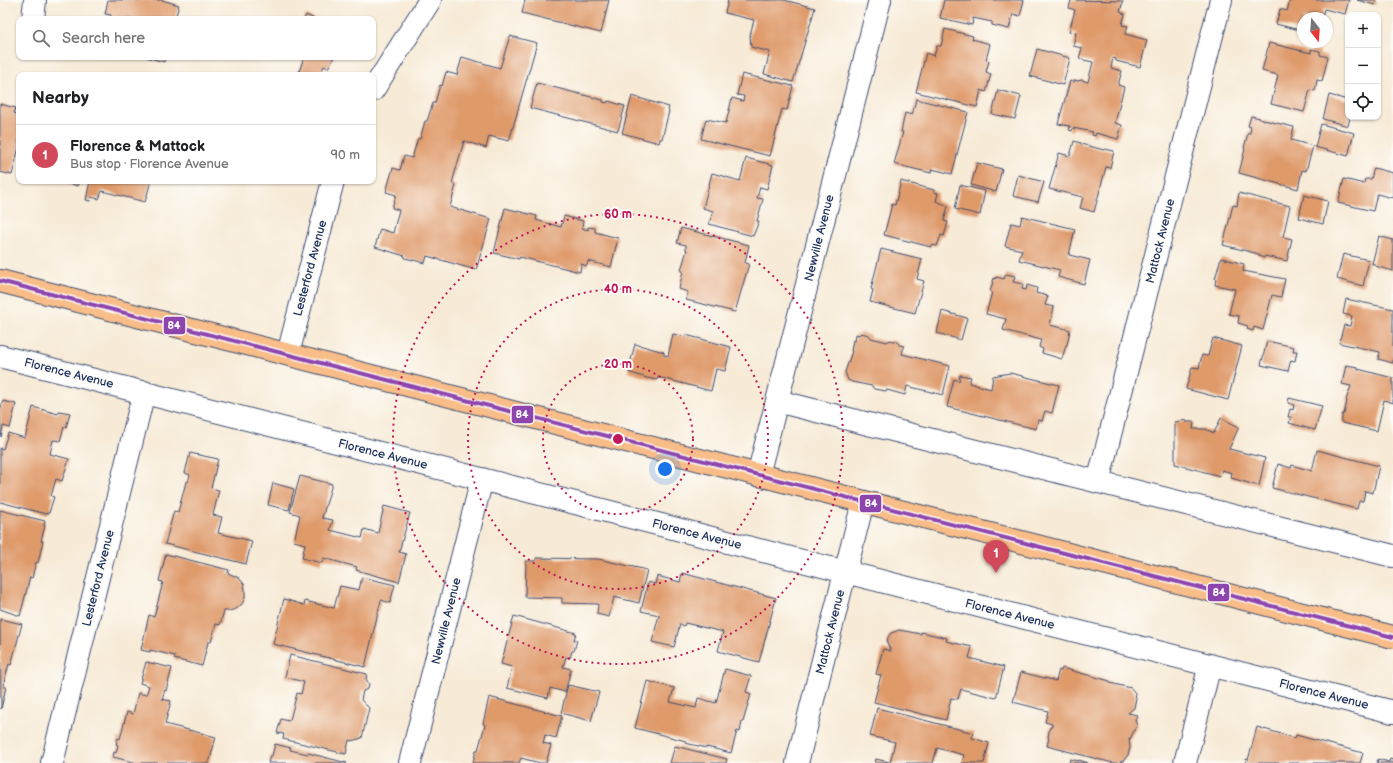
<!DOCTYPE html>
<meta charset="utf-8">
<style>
:root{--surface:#fff;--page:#f2f2f2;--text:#202124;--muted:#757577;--line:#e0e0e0;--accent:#d1495b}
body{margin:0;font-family:"Balsamiq Sans",sans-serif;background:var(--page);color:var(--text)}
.controls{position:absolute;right:12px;top:12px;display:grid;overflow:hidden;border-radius:8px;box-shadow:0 1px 3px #0004}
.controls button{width:36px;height:36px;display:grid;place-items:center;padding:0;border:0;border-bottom:1px solid var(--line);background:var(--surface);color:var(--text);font:20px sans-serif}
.compass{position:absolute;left:1297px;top:12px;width:36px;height:36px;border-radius:50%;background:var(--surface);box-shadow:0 1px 3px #0004;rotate:163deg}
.you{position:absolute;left:665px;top:469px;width:14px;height:14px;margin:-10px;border:3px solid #fff;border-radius:50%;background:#1a73e8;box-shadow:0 0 0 6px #1a73e833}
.badge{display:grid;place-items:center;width:26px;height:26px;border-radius:50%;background:var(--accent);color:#fff;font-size:13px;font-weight:700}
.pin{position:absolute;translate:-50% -33px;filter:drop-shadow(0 1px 2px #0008)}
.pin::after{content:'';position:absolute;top:21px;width:14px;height:12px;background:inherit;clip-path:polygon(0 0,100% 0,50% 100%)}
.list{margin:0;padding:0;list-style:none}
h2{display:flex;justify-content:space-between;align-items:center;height:52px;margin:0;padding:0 16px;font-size:17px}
h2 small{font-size:13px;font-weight:400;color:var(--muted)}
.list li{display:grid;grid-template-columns:26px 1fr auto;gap:12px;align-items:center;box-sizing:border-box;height:60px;padding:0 16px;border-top:1px solid var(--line)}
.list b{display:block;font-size:15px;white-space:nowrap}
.list p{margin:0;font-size:13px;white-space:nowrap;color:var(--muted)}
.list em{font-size:13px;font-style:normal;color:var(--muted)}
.icon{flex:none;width:22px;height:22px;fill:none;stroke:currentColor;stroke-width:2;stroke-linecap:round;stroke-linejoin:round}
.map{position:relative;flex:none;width:1393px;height:763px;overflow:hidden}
.search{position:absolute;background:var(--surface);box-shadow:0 1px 3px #0004;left:16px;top:16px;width:360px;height:44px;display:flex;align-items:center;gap:10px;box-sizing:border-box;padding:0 14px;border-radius:8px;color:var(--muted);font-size:15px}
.panel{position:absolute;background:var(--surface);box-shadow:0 1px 3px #0004;left:16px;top:72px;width:360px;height:112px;border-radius:8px}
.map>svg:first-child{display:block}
.building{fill:#df9a6a}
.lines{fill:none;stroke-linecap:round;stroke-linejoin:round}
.minor-casing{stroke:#3c4b70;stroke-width:24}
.major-casing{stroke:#3c4b70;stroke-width:24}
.minor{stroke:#fff;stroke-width:22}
.major{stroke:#f8bd88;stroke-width:22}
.bus-1-casing{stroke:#fdfcf7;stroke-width:7}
.bus-1{stroke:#8e44ad;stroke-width:4}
.ring{fill:none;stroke:#c2185b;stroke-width:2;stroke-dasharray:2 4}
.labels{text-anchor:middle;stroke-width:4;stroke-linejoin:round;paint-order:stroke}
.street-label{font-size:12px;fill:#1b2f5e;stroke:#fdfcf7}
.centre{fill:#c2185b;stroke:#fdfcf7;stroke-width:2}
.ring-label{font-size:12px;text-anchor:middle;font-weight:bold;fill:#c2185b;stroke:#fdfcf7;stroke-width:4;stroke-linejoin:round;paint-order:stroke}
.line-badge{stroke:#fdfcf7;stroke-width:1.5}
.badge-label{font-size:11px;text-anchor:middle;font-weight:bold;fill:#fff}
</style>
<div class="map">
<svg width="1393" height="763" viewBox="0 0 1393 763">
<rect width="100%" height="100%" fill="#fdfcf7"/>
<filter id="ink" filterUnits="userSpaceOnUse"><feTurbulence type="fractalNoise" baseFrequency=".025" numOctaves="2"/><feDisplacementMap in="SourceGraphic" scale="8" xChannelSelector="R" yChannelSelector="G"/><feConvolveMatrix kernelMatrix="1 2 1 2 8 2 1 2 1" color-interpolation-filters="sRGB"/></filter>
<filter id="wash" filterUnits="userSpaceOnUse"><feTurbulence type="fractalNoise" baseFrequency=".012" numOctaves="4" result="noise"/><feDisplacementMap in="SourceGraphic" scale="16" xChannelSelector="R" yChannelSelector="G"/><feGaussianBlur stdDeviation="0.9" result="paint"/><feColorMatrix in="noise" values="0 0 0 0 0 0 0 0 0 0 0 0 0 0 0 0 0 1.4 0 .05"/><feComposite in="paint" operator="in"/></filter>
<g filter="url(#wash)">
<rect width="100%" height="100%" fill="#f7ead6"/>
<g id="blocks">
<path class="building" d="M108 0H162L179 5 175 19H110L111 15 105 14Z
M525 0H609L601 33 522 13Z
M728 0H784L815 8 793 82 764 74 770 52 751 47 750 35 754 20 725 13Z
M944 0H1024L1020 16 1013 14 1009 29 992 25V22L973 18 972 25 940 18Z
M1071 0 1123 1 1120 12 1125 14 1122 25 1128 26 1125 34 1147 40 1140 67 1116 61V59L1113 58 1111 68 1122 71 1118 85 1124 87 1115 123 1122 125 1118 139 1096 133 1095 136 1092 135 1093 132 1073 128 1072 131 1069 130 1070 126 1058 124 1070 81 1074 82 1075 80 1077 81 1082 80 1088 82 1093 62 1079 59 1082 48 1073 46 1076 33 1069 32 1075 10 1069 8Z
M1290 0H1349L1345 14 1324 9 1322 18H1303V31L1276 24 1280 9 1287 11Z
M1357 0H1377L1375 5Z
M306 15 315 19H304Z
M945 29 973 36 972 39 990 44 986 60 989 61 986 72 991 74 986 92 981 90 977 107 916 92 926 53 934 56 937 46H941Z
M510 36 537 43 509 141 489 136 486 148 464 141 452 183 456 185 450 207 491 219 476 270 427 256 425 263 405 258V256L375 247 380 229 393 233 399 210 392 208 396 195 386 192 393 168 400 170 404 156 412 158 418 138 420 139 425 121H427L433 103H435L440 85 442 86 446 72 457 75 462 57 500 68Z
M1269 43 1311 53V49L1320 51V55L1328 57 1322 81 1317 80 1315 91 1310 90 1304 112 1271 104 1278 75 1262 71Z
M1037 49 1070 58 1063 85 1030 76Z
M146 57H165L164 62Z
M304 57H334L328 68 324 66 320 75H298Z
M742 74 793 86 787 110 782 109 770 156 701 139 706 119 726 123 732 98 743 101 744 96 737 95Z
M537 83 603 100V102L607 103 608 101 625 106 618 131 530 108Z
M998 90 1021 96 1015 119 992 114Z
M1329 95 1348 100V117H1350L1348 126 1323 119Z
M632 96 669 107 668 110 669 111 662 139H660L659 143 622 133Z
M916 99 968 112 952 174 932 169 931 173 894 164 903 132H901L905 113 912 115Z
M0 104 16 108 14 113 19 115V147L12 175 0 172Z
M1251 116 1260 118 1259 119 1294 127 1291 140 1313 146 1306 171 1302 170 1298 189 1239 173 1245 149 1244 148 1248 133H1250L1251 127 1248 126Z
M1321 124 1354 133 1348 156 1315 147Z
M1074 141 1081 143V144L1104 150 1105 149 1114 151 1110 168 1106 167 1094 212 1080 208 1083 197 1049 189 1059 153 1070 156Z
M746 158 773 165 767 189 760 187 757 198 763 199 757 221H759L753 236 709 224 713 211 703 208 712 173 740 181Z
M977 163 1002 169 996 192 971 185Z
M1374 168 1393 173V198L1377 194 1373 211 1338 203 1344 179 1364 184 1365 179H1371Z
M1018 175 1044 182 1038 202 1013 196Z
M60 181H80L78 186Z
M90 181H151L145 202 102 191 99 199 91 197 90 201 86 200Z
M901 181 934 190V192L938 193 936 201 948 206 944 221 948 222 944 236 941 235 937 246 931 245V247L884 235 892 204 895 205Z
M960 185 985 191 980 215 955 209Z
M1239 193 1290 206 1283 237 1292 239 1287 261 1265 256 1264 258 1259 256V254L1223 245 1233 205 1237 206Z
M1304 195 1328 201 1323 224 1299 218Z
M505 208 537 216 536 220 561 227 564 216 583 221 582 228 588 230V227L595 228V232L618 238 611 267 588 261 587 266 581 264 580 272 520 257 519 259 494 253Z
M1022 216 1075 229 1069 255 1090 260 1084 284 1058 277 1060 270 1019 260 1022 250 1005 246 1011 223 1020 225Z
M681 228 749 245 745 263 749 264 735 312 686 300 688 292 679 289 683 271 681 270 687 250H686V245L677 243Z
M1379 236 1393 240V271L1375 266V264H1372Z
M881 249 922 259 917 279 924 281 915 313 870 302 873 290 871 289Z
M1343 254 1369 260 1363 286 1337 279Z
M1221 258 1244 264 1243 271 1285 279 1281 297 1272 295 1263 330 1254 327 1253 331 1247 329 1248 326 1238 323 1239 316 1229 314 1235 289 1215 285 1216 279H1215Z
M1006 274 1015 276 1013 282 1023 284 1022 289 1026 290 1027 285 1037 288 1036 293 1048 296 1045 305 1054 307 1050 325 1070 330 1067 345H1066L1062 359 1042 353 1043 349 1039 347 1041 340 1003 330 1006 319 986 314 992 292H990L994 278 995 279 996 277 1004 279Z
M1346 299 1393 309V363L1378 359 1380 352 1339 343 1344 325 1350 326 1352 316 1343 314Z
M942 311 967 318 961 340 937 333Z
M861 333 869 335 871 338 887 342 890 340 898 342 899 345 904 346 902 354 950 366 943 395 907 386 905 395 887 390 885 391 874 389 872 386 852 382 848 380 845 372 852 351H851L853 340 855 341 856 334 859 335Z
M673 334 686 337V335L731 347 725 371 716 369 711 391 658 377 657 380 647 378 628 372 635 344 664 352V355L668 356Z
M1213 338 1242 346 1228 400 1186 389 1192 367 1199 368 1202 355 1208 356Z
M1267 341 1294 347 1293 351H1297L1295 361 1291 360 1288 371 1261 365Z
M1346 365 1358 367V369L1393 378V403L1384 400 1377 431 1342 423V414H1344L1347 401 1346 400 1351 386 1342 384Z
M1010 373 1059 385 1052 413 1045 411 1042 421 1038 420 1036 429 947 407 954 379 959 381 960 375 971 377 969 383 991 389 993 376Z
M1289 398 1322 406 1315 430 1289 423 1291 417H1288L1290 409 1293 410 1294 405 1288 403Z
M3 401 16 404 10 428 3 426 1 437 0 410Z
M33 407 58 414 59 411 70 413 66 428 64 427 60 441 53 440 50 454 69 459 62 481 56 479 51 496 54 497 49 513H47L46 514 0 502V448L3 449 8 433 25 438Z
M1221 418 1239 427 1229 449 1265 458 1259 486 1231 478 1232 473 1222 470 1220 476 1175 464V422L1186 420V422H1194L1193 429H1205L1214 433Z
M1317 450 1379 466 1373 493 1365 491 1363 501H1359L1357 509 1272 488 1278 464 1291 468 1292 465 1312 471Z
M190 453 218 459 211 488 219 490 213 515 222 517 218 533 252 541 246 564 165 544 174 511 178 512 186 482H188L190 475 185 473Z
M300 476 332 484 322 518 333 520 330 530 362 538 364 529 378 533 384 506 410 513 399 552 406 554 399 582 356 570 357 567 323 558 322 563 302 558 305 544 294 541 300 515 290 512Z
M273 483 294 489 289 510 268 505Z
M0 510 45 521 44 526H45L41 541H43L38 563 36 562 32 578 30 577 20 616 0 609Z
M166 554 229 570 228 573 239 578 244 584 245 590V598L242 604 236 609 229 611H224L220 625 216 624 211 642H208L202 666 174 659 175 656 150 650V652L141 650 149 615 154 617 163 582 159 581Z
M536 558 598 559 647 570 639 603 614 597 609 617 597 614 598 604 562 603V598L525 597 526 561H536Z
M682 573 776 598 759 662 718 651 723 632 685 623 684 626 680 624 674 647 652 642 659 615 641 611 648 582 655 584 657 576 680 582Z
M362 577 395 585 390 603 381 600 365 667 273 644 284 599 304 605 305 601 334 608 340 586 359 590Z
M514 616 576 633 574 640H577L574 651H572L570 658 566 657 563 667 571 669 565 692 550 688 548 698 507 688 512 667 501 664Z
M0 619 22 624 11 665 9 664 3 686 6 687 1 709Z
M899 630 921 634V632L947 638 946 641 972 647 969 658 1004 667 996 698 961 689 958 699 951 698 946 720 874 702 881 675 876 674 883 649 891 651 887 643 888 637 891 633Z
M290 655 367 674 366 679 369 684 368 689 363 691 361 700 369 708 362 738 351 741 349 740 346 754 283 739 284 734 277 733 281 719 288 721V720H290L297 693 301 694 304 682 285 677Z
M146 662 172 668 166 691 165 690 162 699 171 701 165 724 216 737 209 763H137L113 757 114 752 116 753 118 745 116 744 118 738 120 739 127 712 133 714 138 693 146 695 149 686 140 683Z
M1062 668 1110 681V683L1131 688 1135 693 1136 698 1134 708 1128 713 1137 715 1135 720 1137 725 1130 739 1129 738 1130 748 1128 755 1123 761 1118 763H1113L1047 746 1049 738 1048 737 1050 727H1052V724L1045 722 1048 711 1013 702 1021 672 1056 681 1059 670 1061 671Z
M725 669 751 676 746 692 751 694 743 722 742 721 740 732 737 731 731 753 707 747V748L685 743 686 741 635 728 647 681 674 688 670 702 696 708 698 698 716 703Z
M568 685 599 692 591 721 561 713Z
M489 697 562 716 556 738 545 735 543 743 551 745 546 763H540L521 758 519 763H473L476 750H478L485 725 483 724Z
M877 708 974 733 972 738 989 743 984 763H962L964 755 937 748 933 763H890L895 742 870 736Z
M1257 727 1295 738 1296 735 1363 753 1360 763H1245L1246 759 1248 760Z
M275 744 291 748 290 750 308 754V753L347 763H268L270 756H272Z
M675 746 727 759 726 763H670Z
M876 759 889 762V763H875Z
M1070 759 1079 761V760L1088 763H1069Z
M1378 759 1389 762 1390 759 1393 760V763H1377Z"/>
</g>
</g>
<g filter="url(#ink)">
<use href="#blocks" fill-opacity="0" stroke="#3c4b70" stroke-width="1"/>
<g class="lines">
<defs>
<path id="minor" d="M33 19 35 0
M373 90 430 0
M288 354 333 181
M0 356 1393 712
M777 401 1393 556
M758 475 880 0
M1098 482 1221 0
M52 763 144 392
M410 763 482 479
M797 763 863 502
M1185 763 1210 665"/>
<path id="major" d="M0 281 1393 637"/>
</defs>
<use href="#minor" class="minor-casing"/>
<use href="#major" class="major-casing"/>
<use href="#minor" class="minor"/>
<use href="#major" class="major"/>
<defs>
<path id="bus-1" d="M0 281 1393 637"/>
</defs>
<use href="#bus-1" class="bus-1-casing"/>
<use href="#bus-1" class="bus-1"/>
</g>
</g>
<g class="ring">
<circle cx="618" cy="439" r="75"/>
<circle cx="618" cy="439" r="150"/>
<circle cx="618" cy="439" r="225"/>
</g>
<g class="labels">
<g class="street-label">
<text transform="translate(819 238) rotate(-76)" y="4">Newville Avenue</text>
<text transform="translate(1160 241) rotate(-76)" y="4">Mattock Avenue</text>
<text transform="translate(310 268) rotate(-75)" y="4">Lesterford Avenue</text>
<text transform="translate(69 373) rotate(14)" y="4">Florence Avenue</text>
<text transform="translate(383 454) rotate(14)" y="4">Florence Avenue</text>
<text transform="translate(697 534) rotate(14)" y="4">Florence Avenue</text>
<text transform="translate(98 578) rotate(-76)" y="4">Lesterford Avenue</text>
<text transform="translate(1010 614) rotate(14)" y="4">Florence Avenue</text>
<text transform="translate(446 621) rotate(-76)" y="4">Newville Avenue</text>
<text transform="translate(830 632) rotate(-76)" y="4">Mattock Avenue</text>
<text transform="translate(1324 694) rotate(14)" y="4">Florence Avenue</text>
</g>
</g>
<circle cx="618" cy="439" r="6" class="centre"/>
<g class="ring-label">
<text x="618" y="218">60 m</text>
<text x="618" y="293">40 m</text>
<text x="618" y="368">20 m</text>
</g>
<g class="line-badge">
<rect x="163" y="316" width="23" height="19" rx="4" fill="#8e44ad"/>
<rect x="511" y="405" width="23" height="19" rx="4" fill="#8e44ad"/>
<rect x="859" y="494" width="23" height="19" rx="4" fill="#8e44ad"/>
<rect x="1207" y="583" width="23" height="19" rx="4" fill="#8e44ad"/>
</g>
<g class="badge-label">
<text x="174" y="329">84</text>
<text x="522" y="418">84</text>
<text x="871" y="507">84</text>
<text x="1219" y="596">84</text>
</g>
</svg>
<div class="controls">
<button>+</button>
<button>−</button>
<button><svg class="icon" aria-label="locate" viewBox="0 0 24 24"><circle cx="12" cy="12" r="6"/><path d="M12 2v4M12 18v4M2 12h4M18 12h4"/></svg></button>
</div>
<svg class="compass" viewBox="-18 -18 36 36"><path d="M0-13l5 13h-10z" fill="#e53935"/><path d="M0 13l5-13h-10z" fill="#757577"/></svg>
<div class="you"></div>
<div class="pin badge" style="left:996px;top:573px">1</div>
<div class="search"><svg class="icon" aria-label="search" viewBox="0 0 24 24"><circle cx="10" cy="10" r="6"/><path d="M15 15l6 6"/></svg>Search here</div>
<section class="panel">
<h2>Nearby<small></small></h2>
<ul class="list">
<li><span class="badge">1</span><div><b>Florence &amp; Mattock</b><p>Bus stop · Florence Avenue</p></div><em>90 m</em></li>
</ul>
</section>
</div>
